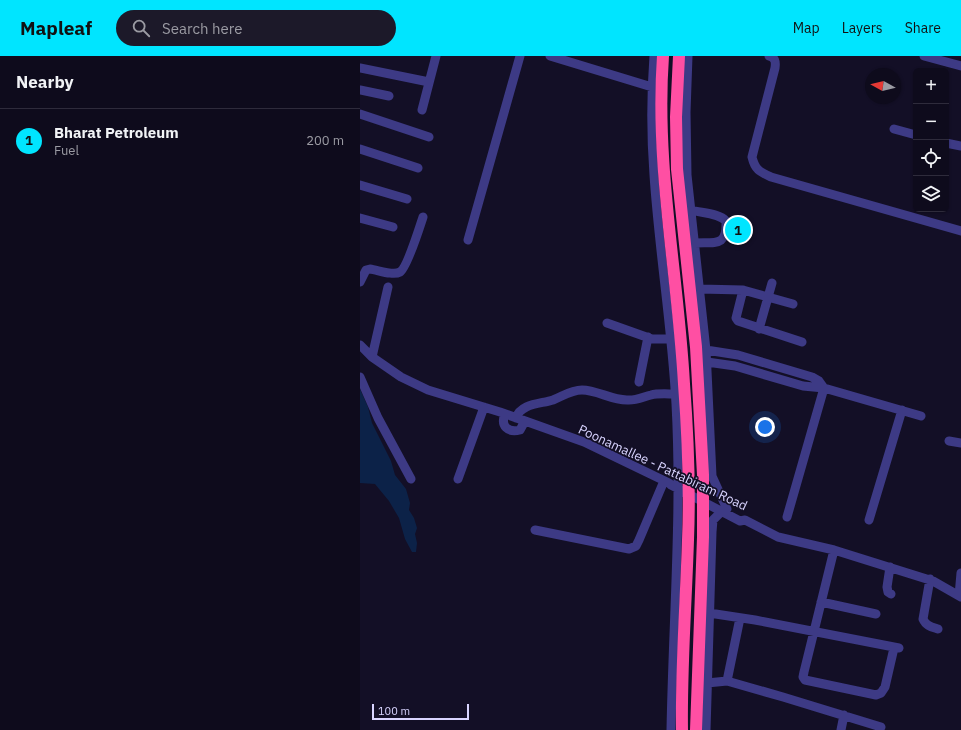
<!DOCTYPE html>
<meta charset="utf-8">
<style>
:root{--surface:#0e0b1c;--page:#1c1929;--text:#f1f3f6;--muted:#9b9ba3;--line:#2e2b3b;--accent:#00e5ff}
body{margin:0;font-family:"IBM Plex Sans",sans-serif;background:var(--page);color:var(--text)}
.controls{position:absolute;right:12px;top:12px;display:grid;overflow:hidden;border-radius:6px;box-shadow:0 1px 3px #0004}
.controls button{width:36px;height:36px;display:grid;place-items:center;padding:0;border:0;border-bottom:1px solid var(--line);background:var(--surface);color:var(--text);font:20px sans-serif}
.compass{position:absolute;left:505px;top:12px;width:36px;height:36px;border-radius:50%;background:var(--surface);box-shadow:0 1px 3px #0004;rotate:278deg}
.scale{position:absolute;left:12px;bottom:10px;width:97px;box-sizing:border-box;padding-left:4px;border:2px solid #d9d4ff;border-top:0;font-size:11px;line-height:14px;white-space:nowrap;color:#d9d4ff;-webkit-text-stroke:3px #130f26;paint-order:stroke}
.you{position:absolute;left:405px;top:371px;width:14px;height:14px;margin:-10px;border:3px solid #fff;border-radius:50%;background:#1a73e8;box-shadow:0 0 0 6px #1a73e833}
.badge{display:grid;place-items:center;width:26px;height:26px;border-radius:50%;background:var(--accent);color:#111;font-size:13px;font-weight:700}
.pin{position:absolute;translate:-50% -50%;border:2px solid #fff;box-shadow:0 1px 4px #0006}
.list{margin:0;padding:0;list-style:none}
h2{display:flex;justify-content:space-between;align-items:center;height:52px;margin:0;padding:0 16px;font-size:17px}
h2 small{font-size:13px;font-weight:400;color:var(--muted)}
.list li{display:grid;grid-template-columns:26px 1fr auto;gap:12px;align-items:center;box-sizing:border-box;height:64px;padding:0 16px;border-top:1px solid var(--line)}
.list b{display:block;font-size:15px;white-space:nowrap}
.list p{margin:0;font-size:13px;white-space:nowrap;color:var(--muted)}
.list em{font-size:13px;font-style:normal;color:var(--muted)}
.icon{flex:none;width:22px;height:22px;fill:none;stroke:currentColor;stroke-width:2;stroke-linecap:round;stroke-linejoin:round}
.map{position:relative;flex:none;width:601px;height:674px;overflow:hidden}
header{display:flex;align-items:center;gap:24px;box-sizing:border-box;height:56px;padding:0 20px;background:var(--accent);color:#111}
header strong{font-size:19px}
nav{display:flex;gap:22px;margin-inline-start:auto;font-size:14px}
.search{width:280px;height:36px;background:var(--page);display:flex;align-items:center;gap:10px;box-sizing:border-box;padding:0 14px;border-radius:22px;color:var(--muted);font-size:15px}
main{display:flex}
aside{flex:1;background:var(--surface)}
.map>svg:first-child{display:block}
.water{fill:#0c2248}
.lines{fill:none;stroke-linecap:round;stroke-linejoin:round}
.minor{stroke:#3d3a85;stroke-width:9}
.highway{stroke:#ff4fa3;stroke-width:12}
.labels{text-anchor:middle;stroke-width:3.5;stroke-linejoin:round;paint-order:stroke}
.street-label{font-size:13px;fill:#d9d4ff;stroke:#130f26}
</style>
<header>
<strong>Mapleaf</strong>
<div class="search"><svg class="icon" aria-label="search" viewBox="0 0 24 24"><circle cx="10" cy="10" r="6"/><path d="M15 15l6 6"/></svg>Search here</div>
<nav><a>Map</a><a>Layers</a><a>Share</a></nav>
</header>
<main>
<aside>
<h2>Nearby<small></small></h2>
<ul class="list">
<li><span class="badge">1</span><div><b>Bharat Petroleum</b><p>Fuel</p></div><em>200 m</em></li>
</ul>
</aside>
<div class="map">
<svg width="601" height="674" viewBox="0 0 601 674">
<rect width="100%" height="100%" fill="#130f26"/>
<path class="water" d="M0 333 8 351 12 367 31 405 35 419 46 433 50 447 49 454 54 462 57 472 55 478 57 487 56 496H52L45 483 39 462 29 445 15 428 0 427Z"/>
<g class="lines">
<path class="minor" d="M190 0 292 31
M294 0C291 40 291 79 294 119 299 195 312 271 316 348 322 457 313 565 311 674
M328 0 326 56 327 119 346 294 352 420 367 453
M409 0C415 2 416 5 415 12L392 101C395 114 400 116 411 121L601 175
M564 0 601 10
M0 12 69 26
M0 34 29 40
M62 54 76 0
M0 58 69 81
M534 73 556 79
M586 87 601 90
M0 93 58 112
M0 129 47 143
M331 154C341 157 359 157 366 165 367 191 356 186 335 187
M0 162 33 171
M108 184 160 0
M0 226 6 214 10 213C18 214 33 220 40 216 47 212 60 170 63 161
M340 233 383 234 376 262 378 265 442 286
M383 234 433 248
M247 267 292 283H311
M399 273 412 227
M0 289 12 301 41 321 68 334 140 356 224 386 309 427 311 429 380 465 385 464 418 481 474 494 573 525 601 541
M346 294 378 299 452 321 459 325 464 332
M12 301 28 231
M347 306 375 310 443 330 464 332 561 360
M0 321 18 362 51 423
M279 326 288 281
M145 358C140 370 148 377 160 374L165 365
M156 362C161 347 181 348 193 344 203 340 211 334 222 334 237 334 251 344 267 344 275 345 283 341 291 339 298 337 308 338 315 338
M589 385 601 387
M98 423 124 351
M427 461 464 332
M509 464 542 354
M175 474 269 493 276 490 279 484 304 425
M474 494 444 616 443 621 445 624 516 639 521 637 525 631 534 592
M530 511 527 531 528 536 531 538
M570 523 563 563C566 570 572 571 578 573
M599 540 601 517
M461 546 516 558
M349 557 395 564 539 592
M367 625 380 562
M347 627 367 625 423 641 521 671
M346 674 352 476 353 464 362 455
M481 674 484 659"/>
<path class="highway" d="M303 0C295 110 318 218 324 328 328 380 330 432 328 484 326 547 321 611 322 674
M319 0 316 61 317 113 336 291 343 419V481L336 674"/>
</g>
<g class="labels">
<g class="street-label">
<text transform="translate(303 411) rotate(25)" y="5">Poonamallee - Pattabiram Road</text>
</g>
</g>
</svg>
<div class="controls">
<button>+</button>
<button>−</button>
<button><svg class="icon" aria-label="locate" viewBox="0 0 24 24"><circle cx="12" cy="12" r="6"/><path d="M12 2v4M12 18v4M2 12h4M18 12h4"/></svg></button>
<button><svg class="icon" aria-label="layers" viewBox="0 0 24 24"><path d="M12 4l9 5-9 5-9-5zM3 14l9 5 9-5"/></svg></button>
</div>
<svg class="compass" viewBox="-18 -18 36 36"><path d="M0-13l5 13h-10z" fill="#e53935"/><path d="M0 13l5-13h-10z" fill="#9b9ba3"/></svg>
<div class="scale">100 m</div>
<div class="you"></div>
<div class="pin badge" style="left:378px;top:174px">1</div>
</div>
</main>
